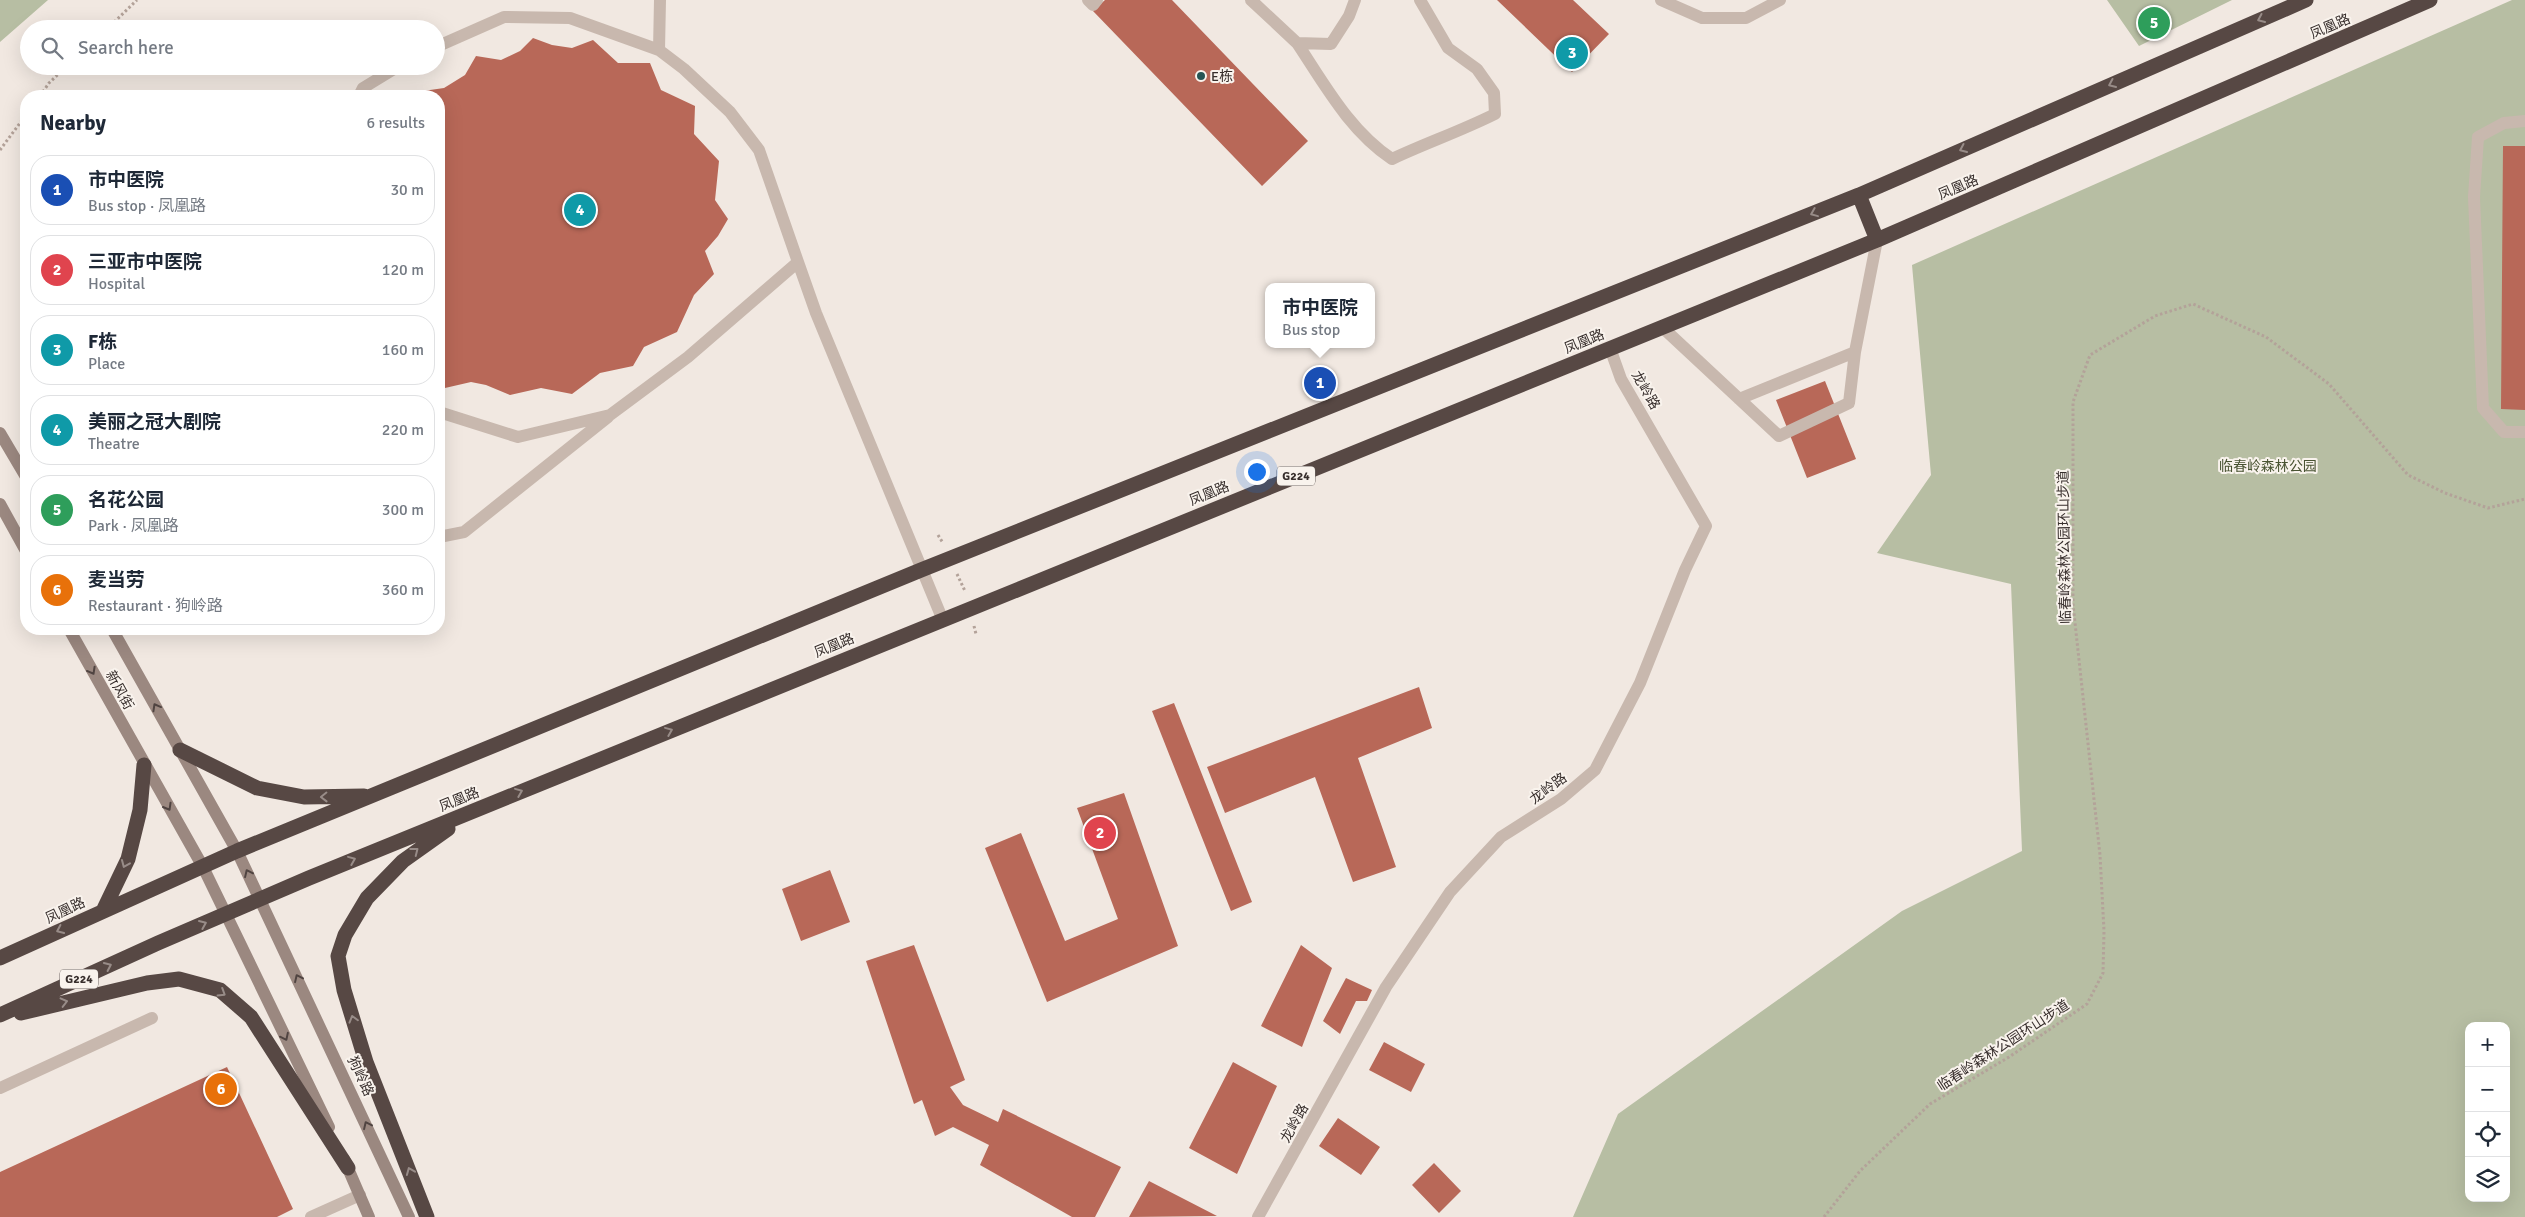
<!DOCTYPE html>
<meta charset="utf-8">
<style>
:root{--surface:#fff;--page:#f2f2f3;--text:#1f2937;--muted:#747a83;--line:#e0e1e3;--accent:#0f766e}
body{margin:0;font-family:Signika,"Noto Sans SC",sans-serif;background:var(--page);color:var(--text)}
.controls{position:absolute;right:15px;bottom:15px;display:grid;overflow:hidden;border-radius:10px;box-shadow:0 5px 20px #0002}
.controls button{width:45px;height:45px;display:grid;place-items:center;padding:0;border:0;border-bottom:1px solid var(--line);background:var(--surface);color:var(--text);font:25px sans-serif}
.you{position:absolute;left:1256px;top:471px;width:18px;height:18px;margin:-12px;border:4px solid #fff;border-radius:50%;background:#1a73e8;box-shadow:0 0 0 8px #1a73e833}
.badge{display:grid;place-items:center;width:32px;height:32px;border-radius:50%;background:var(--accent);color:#fff;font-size:16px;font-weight:700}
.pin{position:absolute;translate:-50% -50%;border:2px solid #fff;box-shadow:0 1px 5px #0006}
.popup{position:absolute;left:1265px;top:283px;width:110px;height:65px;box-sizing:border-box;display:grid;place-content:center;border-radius:10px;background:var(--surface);filter:drop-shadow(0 1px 4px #0005);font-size:16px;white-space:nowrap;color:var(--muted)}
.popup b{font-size:19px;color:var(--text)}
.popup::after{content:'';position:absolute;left:50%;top:100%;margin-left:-10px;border:10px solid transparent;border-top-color:var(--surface)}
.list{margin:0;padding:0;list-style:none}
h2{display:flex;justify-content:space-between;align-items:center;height:65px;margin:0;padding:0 20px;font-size:21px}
h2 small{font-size:16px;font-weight:400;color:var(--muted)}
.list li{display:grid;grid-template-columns:32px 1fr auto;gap:15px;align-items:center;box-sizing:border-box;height:70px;margin:0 10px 10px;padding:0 10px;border:1px solid var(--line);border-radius:20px}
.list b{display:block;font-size:19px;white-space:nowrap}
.list p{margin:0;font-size:16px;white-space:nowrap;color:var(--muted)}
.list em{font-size:16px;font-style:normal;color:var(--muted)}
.icon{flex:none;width:28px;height:28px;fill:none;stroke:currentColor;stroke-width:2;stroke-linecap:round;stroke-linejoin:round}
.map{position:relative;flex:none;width:2525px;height:1217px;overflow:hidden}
.search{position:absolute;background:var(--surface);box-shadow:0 5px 20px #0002;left:20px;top:20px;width:425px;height:55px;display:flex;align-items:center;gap:12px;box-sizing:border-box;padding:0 18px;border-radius:28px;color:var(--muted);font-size:19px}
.panel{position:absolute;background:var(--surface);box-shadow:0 5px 20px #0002;left:20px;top:90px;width:425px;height:545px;border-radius:20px}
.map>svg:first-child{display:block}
.green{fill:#b7bea3;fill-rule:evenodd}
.building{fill:#b86858}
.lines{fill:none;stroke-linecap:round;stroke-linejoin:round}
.path{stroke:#b3a299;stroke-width:3;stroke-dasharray:2.5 2.5;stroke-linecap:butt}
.lane{stroke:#c8b8ae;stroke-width:12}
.street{stroke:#c8b8ae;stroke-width:12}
.secondary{stroke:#9b8880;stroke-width:12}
.highway{stroke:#574844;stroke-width:15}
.oneway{stroke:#988c88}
.oneway2{stroke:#504441}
.poi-dot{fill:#265454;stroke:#f9f3ed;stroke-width:2}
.labels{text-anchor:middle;stroke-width:4;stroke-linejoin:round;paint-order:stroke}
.shield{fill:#f9f3ed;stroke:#716966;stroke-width:1}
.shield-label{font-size:12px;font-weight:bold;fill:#372e2c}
.street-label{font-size:14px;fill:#372e2c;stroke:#f9f3ed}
.poi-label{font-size:14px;fill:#372e2c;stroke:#f9f3ed;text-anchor:start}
.park-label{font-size:14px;fill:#495332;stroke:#f9f3ed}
</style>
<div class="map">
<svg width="2525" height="1217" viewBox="0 0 2525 1217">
<rect width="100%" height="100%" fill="#f1e8e1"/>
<path class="green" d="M0 0H48L0 42Z
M2107 0H2232L2139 46Z
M2512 0H2525V1217H1573L1618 1114 1902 911 2022 851 2011 584 1877 553 1931 475 1912 265ZM2469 1026H2506V1198H2469Z"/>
<path class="building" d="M1105 0H1172L1308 141 1262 186 1093 11Z
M1497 0H1573L1609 34 1572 72Z
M533 38 552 45 572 48 593 40 618 63H650L661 90 695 106 694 134 719 161 715 200 728 219 718 236 705 251 714 274 694 295 677 332 644 347 633 366 600 373 572 394 541 388 510 395 486 385 471 382 445 388 439 379V96H421L423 91 444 88 465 75 476 56 501 60 520 51Z
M2503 146H2525V410L2501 409Z
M1825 381 1856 459 1807 478 1776 400Z
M1419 687 1432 728 1358 758 1396 867 1353 882 1315 777 1225 813 1207 767Z
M1174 703 1252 902 1231 911 1152 711Z
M1124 793 1178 946 1047 1002 985 848 1021 833 1065 941 1118 919 1077 808Z
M830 870 850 922 801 941 782 889Z
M914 945 965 1080 950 1087 963 1105 998 1122 1003 1109 1121 1167 1095 1217H1072L980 1165 989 1145 953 1127 935 1136 922 1100 914 1104 866 961Z
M1301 945 1332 968 1302 1047 1261 1026Z
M1346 978 1372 990 1367 1001H1356L1340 1034 1323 1021Z
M1384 1042 1425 1064 1411 1092 1369 1070Z
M1233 1062 1277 1086 1237 1174 1189 1148Z
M227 1067 293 1209 277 1217H0V1172Z
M1338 1118 1380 1147 1361 1175 1319 1146Z
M1434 1163 1461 1191 1439 1213 1412 1185Z
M1149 1181 1217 1216 1129 1217Z"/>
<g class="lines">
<path class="path" d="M107 29 137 0
M40 96 49 83 67 66
M0 150 26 115
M938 535 943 543
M957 574 965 591
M974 626 976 634
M1824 1217 1860 1171 1930 1104 2009 1057 2087 1004 2103 973 2104 931 2100 855 2073 604V402L2090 355 2155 316 2193 304 2266 337 2329 384 2408 475 2445 493 2488 508 2525 499"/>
<path class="lane" d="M2525 121 2504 123 2478 137 2474 197 2483 408 2504 432H2525
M1662 327 1779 436 1849 403 1855 352 1877 240
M1739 399 1855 352
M0 1088 152 1018
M311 1217 360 1195"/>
<path class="street" d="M1088 0 1093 5 1097 0
M1251 0 1297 43 1331 44 1349 16 1355 0
M1661 0 1702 18H1746L1780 0
M1297 43C1325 85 1349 130 1392 159 1426 143 1461 131 1495 114L1494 93 1477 69 1448 48 1420 0
M436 47 504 17 570 18 659 50 684 69 730 112 759 150 798 262 688 357 610 415 518 437 439 412
M659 50 660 0
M359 96 363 88 399 66
M798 262 816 313 942 618
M439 537 464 532 608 417
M1258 1217 1386 987 1450 892 1501 837 1561 799 1595 770 1640 683 1685 570 1706 526 1621 379 1610 348"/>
<path class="secondary" d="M0 433 26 477
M0 504 26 551
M69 629 203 867 329 1127
M112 629 237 851 409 1217
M344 1159 369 1217"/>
<path class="highway" d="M1859 195 1877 240
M180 750 257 788 304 797 364 796
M104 909 128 859 140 810 144 765
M0 958 237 851 921 570 1859 195 2306 0
M21 1013 147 983 179 979 220 990 251 1017 348 1168
M0 1015 158 943 309 878 1877 240 2430 0
M427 1217 366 1062 344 990 338 956 345 935 367 898 403 861 448 829"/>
</g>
<defs><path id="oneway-chevron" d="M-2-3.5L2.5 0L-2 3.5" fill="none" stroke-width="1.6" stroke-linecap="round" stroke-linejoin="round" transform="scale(1.25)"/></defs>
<g class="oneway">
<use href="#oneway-chevron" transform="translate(2261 19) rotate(156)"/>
<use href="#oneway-chevron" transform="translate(2112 84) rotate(156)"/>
<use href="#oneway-chevron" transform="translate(1963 149) rotate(156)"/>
<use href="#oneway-chevron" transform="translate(1814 213) rotate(158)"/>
<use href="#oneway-chevron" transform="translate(669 731) rotate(-22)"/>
<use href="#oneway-chevron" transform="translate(519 792) rotate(-22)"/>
<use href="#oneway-chevron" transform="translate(324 797) rotate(179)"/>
<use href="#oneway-chevron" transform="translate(415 851) rotate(-38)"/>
<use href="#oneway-chevron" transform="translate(352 860) rotate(-22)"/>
<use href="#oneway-chevron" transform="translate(125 864) rotate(113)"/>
<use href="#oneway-chevron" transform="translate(203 924) rotate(-23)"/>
<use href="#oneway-chevron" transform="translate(60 930) rotate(155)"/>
<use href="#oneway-chevron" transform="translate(108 966) rotate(-25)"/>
<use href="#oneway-chevron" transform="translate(222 993) rotate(32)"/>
<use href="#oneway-chevron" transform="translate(64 1002) rotate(-14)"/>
<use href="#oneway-chevron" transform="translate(353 1019) rotate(-106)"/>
<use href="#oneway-chevron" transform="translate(410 1171) rotate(-112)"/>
</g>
<g class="oneway2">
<use href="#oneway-chevron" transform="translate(92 671) rotate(61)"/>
<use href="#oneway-chevron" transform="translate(156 707) rotate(-119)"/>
<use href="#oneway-chevron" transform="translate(168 807) rotate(60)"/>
<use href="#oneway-chevron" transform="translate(248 873) rotate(-115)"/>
<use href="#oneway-chevron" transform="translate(298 978) rotate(-115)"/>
<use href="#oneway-chevron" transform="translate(285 1037) rotate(64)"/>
<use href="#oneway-chevron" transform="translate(367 1125) rotate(-115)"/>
</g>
<circle class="poi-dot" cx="1201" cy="76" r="5"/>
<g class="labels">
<g class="shield">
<rect x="1277" y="466.5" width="38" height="19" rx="4"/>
<rect x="60" y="969.5" width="38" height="19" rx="4"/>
</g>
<g class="shield-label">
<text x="1296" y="480">G224</text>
<text x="79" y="983">G224</text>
</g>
<g class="street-label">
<text transform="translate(2330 26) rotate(-23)" y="5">凤凰路</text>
<text transform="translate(1958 187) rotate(-23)" y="5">凤凰路</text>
<text transform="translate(1584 341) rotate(-22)" y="5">凤凰路</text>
<text transform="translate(1646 390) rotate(60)" y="5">龙岭路</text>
<text transform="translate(1209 493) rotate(-22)" y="5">凤凰路</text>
<text transform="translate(2064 547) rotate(-91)" y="5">临春岭森林公园环山步道</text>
<text transform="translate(834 645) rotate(-22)" y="5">凤凰路</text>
<text transform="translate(120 690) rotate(61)" y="5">新风街</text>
<text transform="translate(1548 788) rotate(-36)" y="5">龙岭路</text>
<text transform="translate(459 799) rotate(-22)" y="5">凤凰路</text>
<text transform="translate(65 910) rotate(-25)" y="5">凤凰路</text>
<text transform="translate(2003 1045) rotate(-33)" y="5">临春岭森林公园环山步道</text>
<text transform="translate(361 1076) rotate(65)" y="5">狗岭路</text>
<text transform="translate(1294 1123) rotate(-61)" y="5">龙岭路</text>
</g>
<g class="poi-label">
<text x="1211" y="81">E栋</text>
</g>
<g class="park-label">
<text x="2268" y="471">临春岭森林公园</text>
</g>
</g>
</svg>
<div class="controls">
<button>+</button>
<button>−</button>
<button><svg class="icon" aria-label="locate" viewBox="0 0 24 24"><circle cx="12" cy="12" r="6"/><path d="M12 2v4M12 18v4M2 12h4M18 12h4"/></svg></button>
<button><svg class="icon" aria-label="layers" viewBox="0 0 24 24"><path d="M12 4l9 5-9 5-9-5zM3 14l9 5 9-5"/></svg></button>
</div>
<div class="you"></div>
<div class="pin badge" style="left:1320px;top:383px;background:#1a4fb4">1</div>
<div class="popup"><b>市中医院</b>Bus stop</div>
<div class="pin badge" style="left:1100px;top:833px;background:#e0444e">2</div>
<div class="pin badge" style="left:1572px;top:53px;background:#0f9aa8">3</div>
<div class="pin badge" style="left:580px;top:210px;background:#0f9aa8">4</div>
<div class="pin badge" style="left:2154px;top:23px;background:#2e9e5b">5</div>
<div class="pin badge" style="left:221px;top:1089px;background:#e8710a">6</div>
<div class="search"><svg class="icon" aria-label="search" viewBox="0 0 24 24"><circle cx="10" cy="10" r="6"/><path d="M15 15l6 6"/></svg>Search here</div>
<section class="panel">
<h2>Nearby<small>6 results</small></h2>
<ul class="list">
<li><span class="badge" style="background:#1a4fb4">1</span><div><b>市中医院</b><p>Bus stop · 凤凰路</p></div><em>30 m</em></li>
<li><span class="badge" style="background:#e0444e">2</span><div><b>三亚市中医院</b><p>Hospital</p></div><em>120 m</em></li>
<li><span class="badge" style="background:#0f9aa8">3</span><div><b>F栋</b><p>Place</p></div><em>160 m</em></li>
<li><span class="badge" style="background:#0f9aa8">4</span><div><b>美丽之冠大剧院</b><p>Theatre</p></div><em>220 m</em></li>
<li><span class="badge" style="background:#2e9e5b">5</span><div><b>名花公园</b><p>Park · 凤凰路</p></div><em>300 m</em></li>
<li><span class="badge" style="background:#e8710a">6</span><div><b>麦当劳</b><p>Restaurant · 狗岭路</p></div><em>360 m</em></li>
</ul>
</section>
</div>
